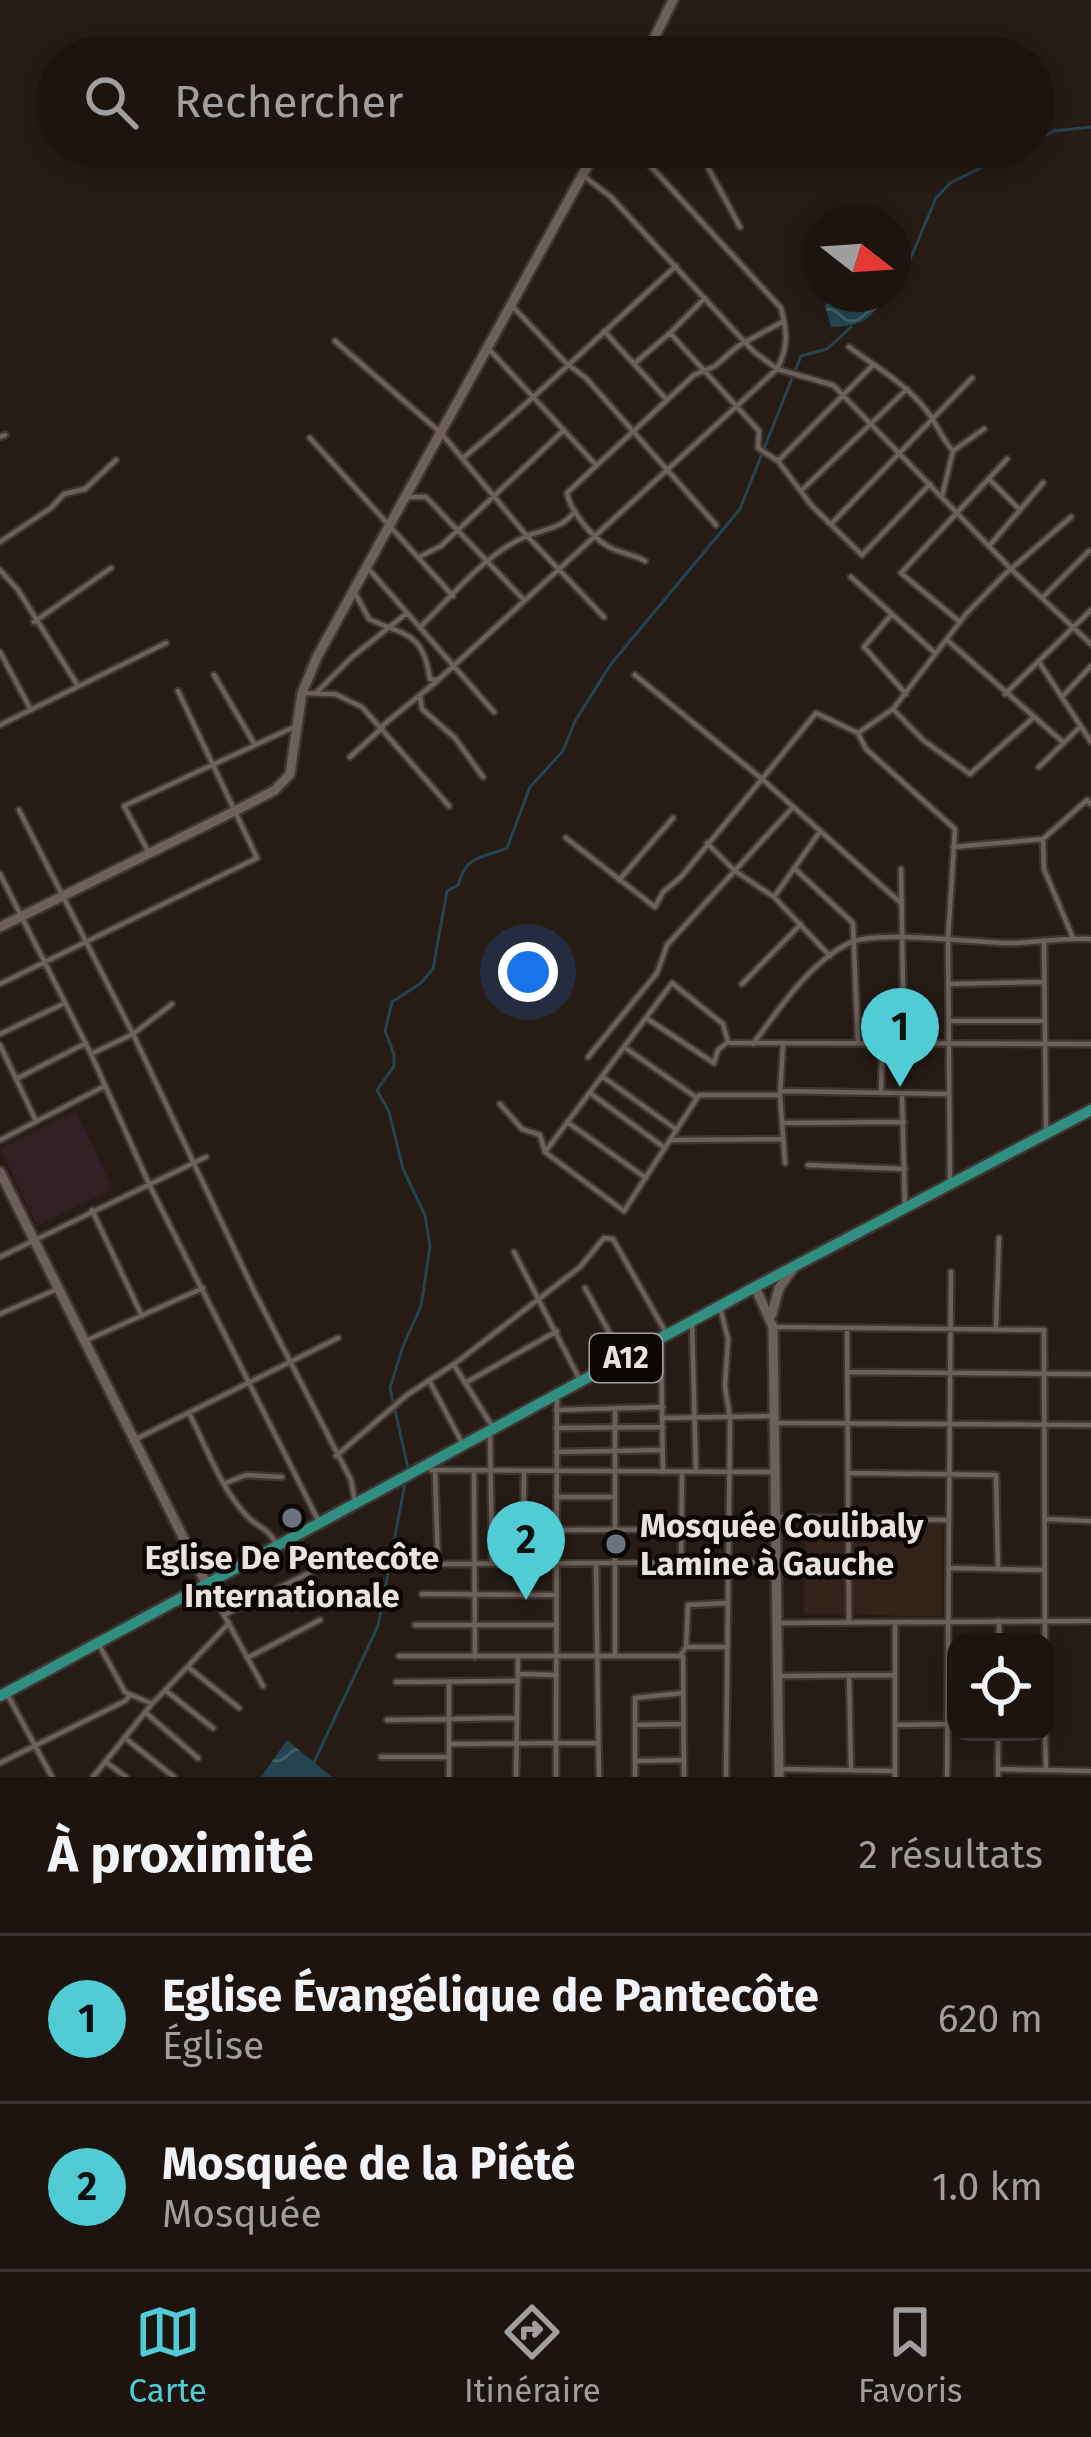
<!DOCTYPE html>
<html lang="fr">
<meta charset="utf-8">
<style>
:root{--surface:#1d1410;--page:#251d19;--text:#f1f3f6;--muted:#a09e9f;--line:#3b3330;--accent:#51ccd4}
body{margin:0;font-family:"Fira Sans",sans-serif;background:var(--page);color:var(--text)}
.controls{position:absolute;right:36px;bottom:36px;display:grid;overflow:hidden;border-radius:24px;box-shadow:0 6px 18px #0003}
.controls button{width:108px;height:108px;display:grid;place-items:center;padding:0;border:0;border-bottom:3px solid var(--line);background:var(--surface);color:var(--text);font:60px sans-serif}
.compass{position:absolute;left:803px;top:204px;width:108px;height:108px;border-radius:50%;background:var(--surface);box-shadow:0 6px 18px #0003;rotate:107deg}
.you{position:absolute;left:528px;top:972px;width:42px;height:42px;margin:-30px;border:9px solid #fff;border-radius:50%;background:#1a73e8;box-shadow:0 0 0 18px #1a73e833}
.badge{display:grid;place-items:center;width:78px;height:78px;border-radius:50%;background:var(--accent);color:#111;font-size:39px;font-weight:700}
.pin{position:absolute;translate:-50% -99px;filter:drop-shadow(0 3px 6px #0008)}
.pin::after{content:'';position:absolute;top:63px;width:42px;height:36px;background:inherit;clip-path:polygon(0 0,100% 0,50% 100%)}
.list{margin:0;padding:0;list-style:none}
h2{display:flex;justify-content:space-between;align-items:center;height:156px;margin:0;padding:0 48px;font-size:51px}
h2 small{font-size:39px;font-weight:400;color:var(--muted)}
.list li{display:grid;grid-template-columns:78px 1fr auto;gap:36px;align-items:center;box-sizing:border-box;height:168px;padding:0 48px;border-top:3px solid var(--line)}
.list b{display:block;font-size:45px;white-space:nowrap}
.list p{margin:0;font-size:39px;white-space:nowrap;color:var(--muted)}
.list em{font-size:39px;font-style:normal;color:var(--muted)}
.icon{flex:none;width:66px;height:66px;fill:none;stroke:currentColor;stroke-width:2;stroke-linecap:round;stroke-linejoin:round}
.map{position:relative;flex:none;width:1091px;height:1777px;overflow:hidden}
.search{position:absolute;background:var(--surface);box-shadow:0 6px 18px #0003;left:36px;right:36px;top:36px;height:132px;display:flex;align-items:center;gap:30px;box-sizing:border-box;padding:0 42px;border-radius:66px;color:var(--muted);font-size:45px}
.sheet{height:492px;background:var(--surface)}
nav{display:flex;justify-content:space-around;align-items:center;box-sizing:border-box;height:168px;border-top:3px solid var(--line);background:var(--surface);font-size:33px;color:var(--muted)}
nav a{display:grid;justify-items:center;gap:6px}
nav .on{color:var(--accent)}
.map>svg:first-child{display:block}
.built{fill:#33221a}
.education{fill:#321f24}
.water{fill:url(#water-waves)}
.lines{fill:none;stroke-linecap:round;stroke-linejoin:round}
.stream{stroke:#234450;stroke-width:3}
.street-casing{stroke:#3f3633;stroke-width:9}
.secondary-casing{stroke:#3f3633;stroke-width:14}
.primary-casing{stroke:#3f3633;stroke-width:15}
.street{stroke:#6d5f59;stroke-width:4.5}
.secondary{stroke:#6d5f59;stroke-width:9}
.primary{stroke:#308f81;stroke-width:10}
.worship-dot{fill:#6b7280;stroke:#0c0705;stroke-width:4.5}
.labels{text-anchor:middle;stroke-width:9;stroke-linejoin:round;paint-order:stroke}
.shield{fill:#0c0705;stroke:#a7a09e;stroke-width:3}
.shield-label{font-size:30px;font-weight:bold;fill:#eae2df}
.poi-label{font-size:33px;font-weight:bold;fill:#eae2df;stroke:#0c0705;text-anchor:start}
</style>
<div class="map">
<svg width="1091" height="1777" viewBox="0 0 1091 1777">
<defs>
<pattern id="water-waves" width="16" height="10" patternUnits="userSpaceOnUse" patternTransform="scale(3)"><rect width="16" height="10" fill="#234450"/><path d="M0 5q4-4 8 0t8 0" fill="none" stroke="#435f69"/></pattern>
</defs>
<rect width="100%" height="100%" fill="#271b16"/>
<path class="built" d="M853 1523 942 1525V1616L804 1614 805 1533H852Z"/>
<path class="education" d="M76 1111 113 1189 37 1226 0 1148Z"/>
<path class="water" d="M832 294H852L855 300 868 294H888C869 319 865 326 831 327L825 306Z
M287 1740 332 1777H261Z"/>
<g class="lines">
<path class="stream" d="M1034 141 1054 131 1091 127
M909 262 936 198 950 183 1023 147
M408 1468 390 1388 403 1346 421 1306 430 1246 425 1215 403 1169 389 1112 377 1090 394 1066V1054L385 1031 392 1002 421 983 433 969 447 891 458 885C467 854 481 859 507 848L530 787 563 751 575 721 611 664 740 509 801 356 827 349 851 327
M314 1762 378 1626 405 1483"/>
<defs>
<path id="street" d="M697 147 740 227
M585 177 611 197 753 351 777 369 833 385 1012 570 1091 644
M514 308 566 363 586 378 716 525
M604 331 667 400
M671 332 705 298
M335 341 441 433 527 536 604 617
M487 347 595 464
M849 347C875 366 906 384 926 410 937 423 941 438 953 451
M635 363 670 333 759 431 758 448 778 461 812 506 862 555 930 484
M0 437 5 435
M310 438 453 596
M463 458C537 397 605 330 676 266
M778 461 873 365
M990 480 1020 510
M803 489 907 389
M942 496 953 451 984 429
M409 497H426L522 598
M832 523 972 378
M0 542 51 508 64 494 85 489 116 460
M989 546 1043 483
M421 556 441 546 564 430
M645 561C633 554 620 553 609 547 592 538 570 510 567 493L694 375 715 366 738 346 784 321
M366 566 494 712
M0 570 18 590 78 686
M851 577 935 653
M355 593 369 619C406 636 423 632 430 679L438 680
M1042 598 1089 551
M892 614 864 647 906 694
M34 622 111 568
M960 622 901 573 1007 459
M420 627C453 596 485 553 527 536 547 528 562 529 575 511
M947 640 1064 743
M0 652 31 710
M1039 662 1091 742
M214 675 255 745
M635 675 762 779 816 713 858 733 866 749 955 829 948 939 950 1179
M317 692 352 657 407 613
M302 693 335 694 362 707 449 806
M1005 694 1091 610
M420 696 422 709 455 738 483 777
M1062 697 1091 666
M893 709 923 740 970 774 1033 718
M0 725 166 643
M382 726 436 682 777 369C789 346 787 332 781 308L633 147
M858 733 893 709 966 614 1004 575 1071 517
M350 757 383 727
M1039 767 1079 728
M19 810 133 1034 254 1291 351 1480 355 1502
M566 838 655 907 663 892 681 877 762 779 902 904
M707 843 735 871 774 897 830 956
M953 847 1043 839
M149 853 124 806 294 727
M794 868 853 923 858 1044
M901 869 904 1043
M0 874 91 1054 149 1184 318 1520
M619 880 673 818
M774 897 819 833
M1073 938 1044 869 1043 839 1087 800 1091 804
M1044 940 1046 1132
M0 984 257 858 178 691
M742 984 801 924
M948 984 1044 982
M949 1021H1043
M0 1034 65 1003
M731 1043 1091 1044
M753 1044C779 1009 809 963 849 943 879 929 979 944 1016 943 1042 942 1066 937 1091 939
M783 1044 780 1095 785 1163
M0 1045 36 1121
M624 1047 697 1098
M91 1054 133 1034 172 1004
M588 1057 657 973 667 945 792 808
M603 1077 677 1130
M16 1079 86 1043
M780 1091 948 1094
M590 1093 665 1148
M881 1093 882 1045
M902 1094 905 1208
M500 1104 522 1129 540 1135 545 1152 624 1211 699 1095H780
M567 1122 646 1178
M782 1123 904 1122
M0 1140 105 1086
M670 1140 783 1139
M545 1152 672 983 723 1024 728 1042 718 1050 714 1063 646 1018
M808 1165 905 1169
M92 1210 142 1316
M514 1252 580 1380
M0 1257 206 1157
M585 1288 621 1354
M721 1311 728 1339 725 1386 730 1419 726 1777
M0 1314 55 1290
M692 1322 696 1472
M773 1327 1044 1330 1045 1642
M996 1327 999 1238
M847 1329 849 1623
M661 1339 663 1472
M85 1341 203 1288
M454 1365 492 1426
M849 1372 1091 1374
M430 1382 461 1441
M465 1383 557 1331
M615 1409V1655
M556 1410 663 1407
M189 1413C206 1446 222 1492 249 1518 262 1530 267 1527 277 1545
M663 1418 771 1416
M774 1423 1091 1425
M556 1428 663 1427
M490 1432 492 1564
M134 1440 338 1338
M556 1452 663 1450
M336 1456 407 1395 457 1362 580 1267 604 1238 613 1239 665 1331
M431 1470 774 1472
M435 1470 438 1564 776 1562
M474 1471 475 1657
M850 1473 996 1475 998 1569
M226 1483 246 1475 282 1477
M556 1497H615
M779 1517 948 1520
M1045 1519 1091 1521
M555 1530 728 1529
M681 1562 682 1472
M523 1564 524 1471
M596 1564 599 1777
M777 1568 849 1562
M948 1568 1044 1570
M209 1588 263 1686
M422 1594 556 1595
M226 1614 317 1569
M777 1623 1091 1621
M415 1625H557
M999 1642V1621
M98 1643 125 1692 150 1703
M686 1647 688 1605 727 1603
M399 1656H680L686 1647H727
M683 1657 684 1777
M247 1658 320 1620
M188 1667 239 1708
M518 1674 557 1675
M849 1675 851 1770
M781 1676 895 1675
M396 1682 518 1681
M449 1683V1777
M165 1690 213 1728
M6 1692 52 1777
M145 1712 198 1758
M387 1720 517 1718
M635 1725 683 1724
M896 1725 956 1724
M1045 1732 1046 1770
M125 1738 174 1777
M449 1744 598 1743
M381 1757H449
M635 1761 684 1760
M106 1762 126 1777
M0 1763 125 1701 130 1695
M780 1769 895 1771
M998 1769 1091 1771
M93 1777 151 1705 229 1623
M516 1777 518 1656
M556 1777 557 1399
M635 1777V1698L683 1693
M895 1777V1623
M947 1777 951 1272
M998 1777V1732"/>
<path id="secondary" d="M645 57 673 0
M0 927 237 810 275 790 290 774 302 693 317 657 598 147
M0 1172 206 1583
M755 1287 773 1327 779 1777
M772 1314 779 1288 792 1270"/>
<path id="primary" d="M0 1696 755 1287 1091 1110"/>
</defs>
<use href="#street" class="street-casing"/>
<use href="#secondary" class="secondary-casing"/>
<use href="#primary" class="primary-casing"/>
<use href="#street" class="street"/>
<use href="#secondary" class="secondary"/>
<use href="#primary" class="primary"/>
</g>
<g class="worship-dot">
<circle cx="292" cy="1518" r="12"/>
<circle cx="616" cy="1544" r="12"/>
</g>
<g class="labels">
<rect class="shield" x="590" y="1334" width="72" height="48" rx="9"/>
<g class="shield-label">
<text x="626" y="1368">A12</text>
</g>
<g class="poi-label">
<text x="640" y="1537">Mosquée Coulibaly<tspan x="640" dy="38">Lamine à Gauche</tspan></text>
<text x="292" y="1569" text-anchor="middle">Eglise De Pentecôte<tspan x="292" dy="38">Internationale</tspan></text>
</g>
</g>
</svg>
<div class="controls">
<button><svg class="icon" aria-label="locate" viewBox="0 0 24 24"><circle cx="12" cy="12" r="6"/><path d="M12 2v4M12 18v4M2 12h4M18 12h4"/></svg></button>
</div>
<svg class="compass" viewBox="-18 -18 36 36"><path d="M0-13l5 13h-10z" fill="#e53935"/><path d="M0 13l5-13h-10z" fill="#a09e9f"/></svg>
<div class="you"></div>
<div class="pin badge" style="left:900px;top:1087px">1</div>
<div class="pin badge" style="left:526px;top:1600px">2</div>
<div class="search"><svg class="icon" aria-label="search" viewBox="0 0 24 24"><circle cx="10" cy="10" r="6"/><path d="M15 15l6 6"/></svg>Rechercher</div>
</div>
<section class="sheet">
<h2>À proximité<small>2 résultats</small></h2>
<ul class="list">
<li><span class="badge">1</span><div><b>Eglise Évangélique de Pantecôte</b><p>Église</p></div><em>620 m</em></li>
<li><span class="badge">2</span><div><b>Mosquée de la Piété</b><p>Mosquée</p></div><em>1.0 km</em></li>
</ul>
</section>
<nav>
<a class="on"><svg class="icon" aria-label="map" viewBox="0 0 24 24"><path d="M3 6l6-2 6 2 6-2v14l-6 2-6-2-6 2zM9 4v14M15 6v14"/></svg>Carte</a>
<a><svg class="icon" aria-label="directions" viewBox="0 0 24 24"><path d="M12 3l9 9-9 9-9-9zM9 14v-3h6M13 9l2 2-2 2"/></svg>Itinéraire</a>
<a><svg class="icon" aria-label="saved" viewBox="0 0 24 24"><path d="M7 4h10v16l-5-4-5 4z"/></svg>Favoris</a>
</nav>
